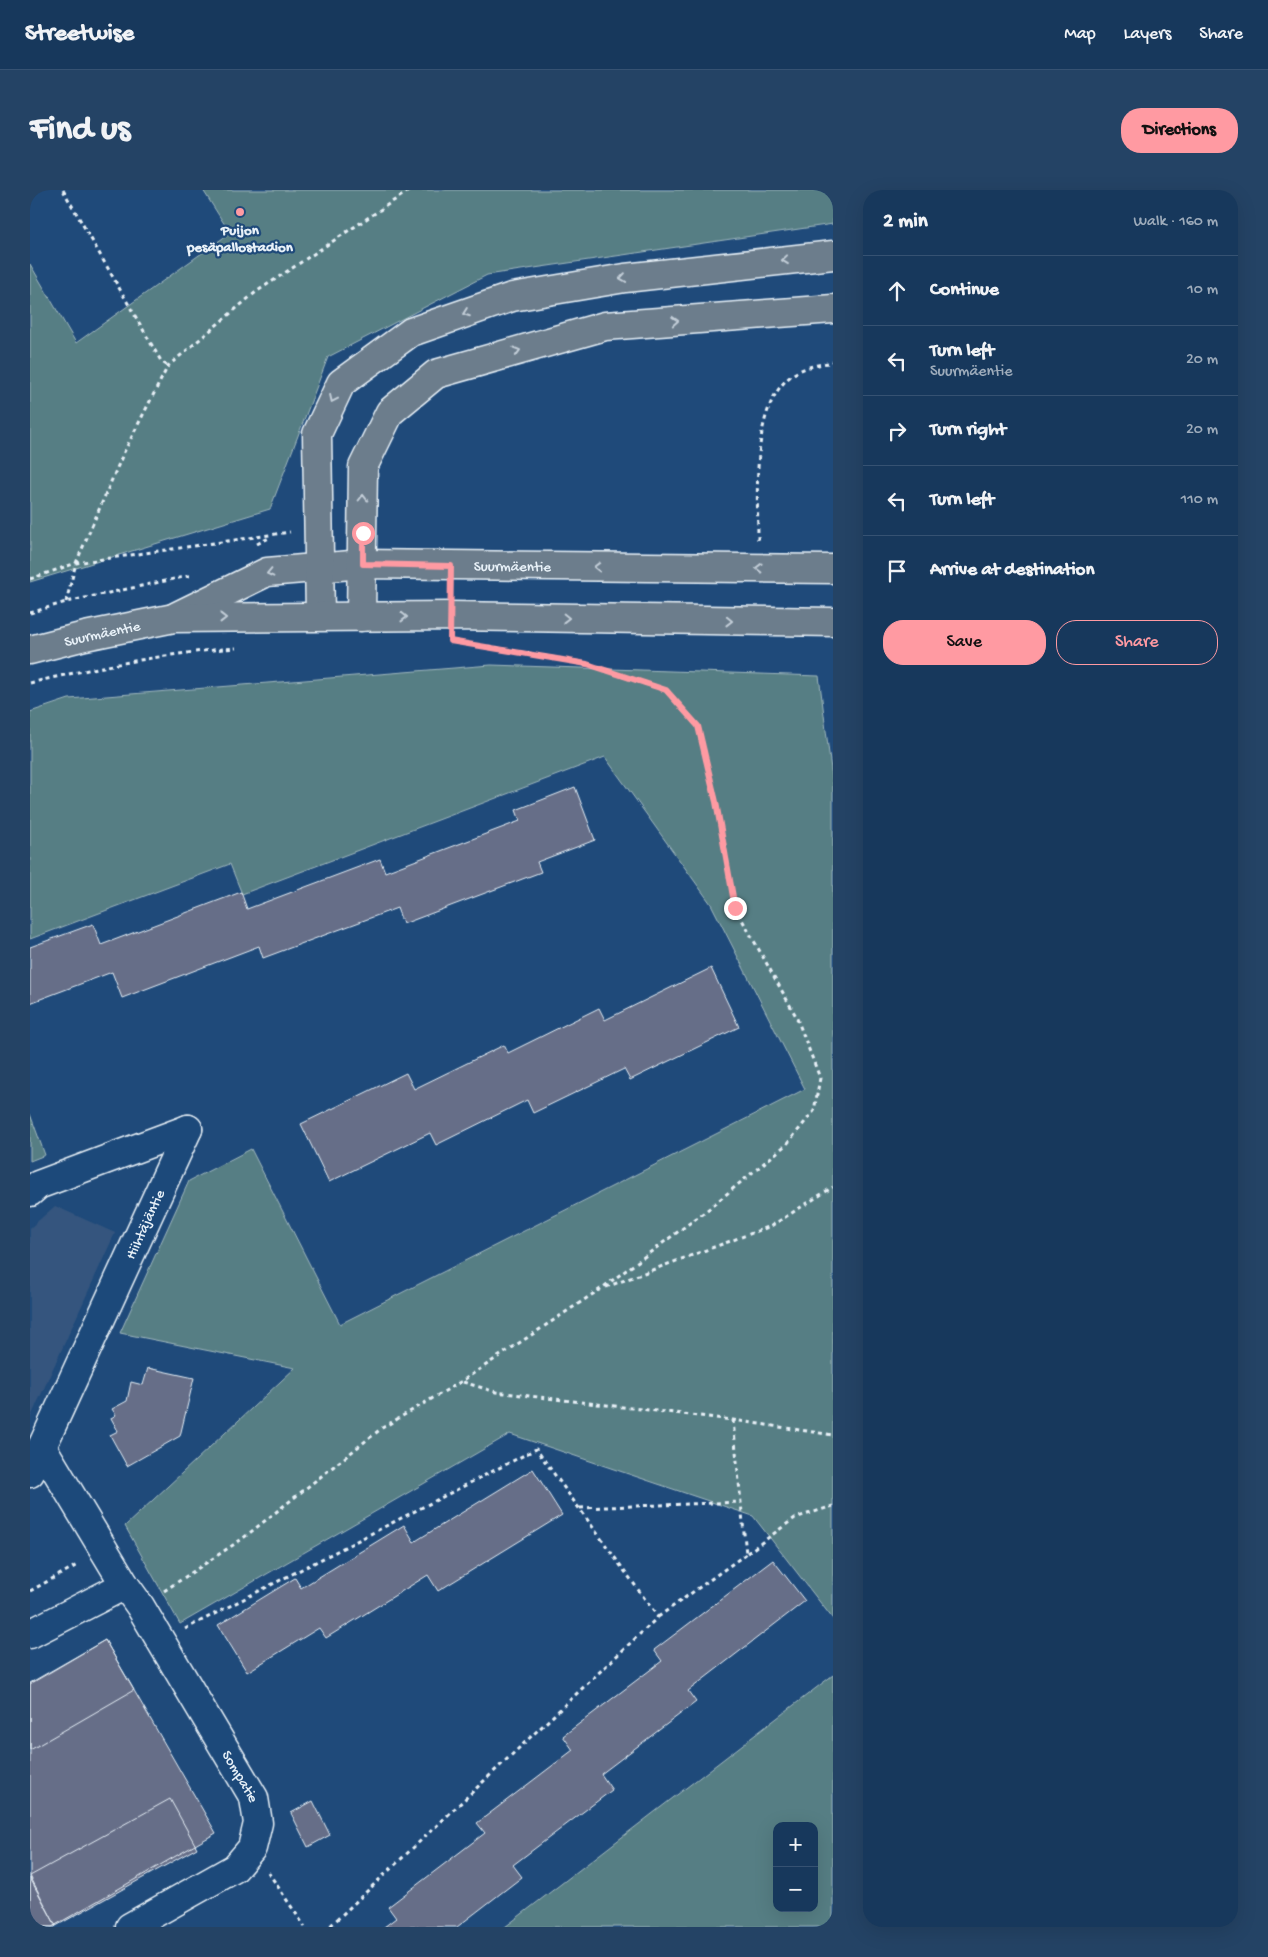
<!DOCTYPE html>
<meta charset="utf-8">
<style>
:root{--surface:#17385c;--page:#244365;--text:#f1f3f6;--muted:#9eacbb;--line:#365272;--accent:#ff9aa2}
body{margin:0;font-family:"Gochi Hand",sans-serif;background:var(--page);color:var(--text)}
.controls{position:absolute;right:15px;bottom:15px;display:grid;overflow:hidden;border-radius:10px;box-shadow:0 5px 20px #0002}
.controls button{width:45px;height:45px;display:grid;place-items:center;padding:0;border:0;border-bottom:1px solid var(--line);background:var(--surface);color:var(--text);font:25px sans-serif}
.stop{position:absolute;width:15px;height:15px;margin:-11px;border:4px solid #ff9aa2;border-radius:50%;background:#fff}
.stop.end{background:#ff9aa2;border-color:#fff;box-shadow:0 1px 5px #0008}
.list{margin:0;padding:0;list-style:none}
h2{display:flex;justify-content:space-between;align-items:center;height:65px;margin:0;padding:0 20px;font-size:21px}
h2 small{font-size:16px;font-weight:400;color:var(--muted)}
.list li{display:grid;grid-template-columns:32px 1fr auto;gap:15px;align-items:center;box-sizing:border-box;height:70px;padding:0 20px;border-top:1px solid var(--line)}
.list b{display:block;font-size:19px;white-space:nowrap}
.list p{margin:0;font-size:16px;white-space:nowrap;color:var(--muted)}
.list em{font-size:16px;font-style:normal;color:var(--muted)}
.actions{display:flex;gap:10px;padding:15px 20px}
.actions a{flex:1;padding:11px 0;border:1px solid var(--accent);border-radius:20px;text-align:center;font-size:18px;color:var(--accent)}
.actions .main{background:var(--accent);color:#111}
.icon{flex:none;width:28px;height:28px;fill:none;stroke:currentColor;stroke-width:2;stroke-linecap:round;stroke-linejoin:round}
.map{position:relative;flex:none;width:803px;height:1737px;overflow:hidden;border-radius:20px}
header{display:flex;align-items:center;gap:30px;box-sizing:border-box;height:70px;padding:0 25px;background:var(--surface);border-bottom:1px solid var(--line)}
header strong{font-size:24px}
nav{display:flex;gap:28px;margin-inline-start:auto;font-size:18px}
.intro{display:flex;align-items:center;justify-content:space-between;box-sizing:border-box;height:120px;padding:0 30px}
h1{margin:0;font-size:35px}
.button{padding:12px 22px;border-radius:20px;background:var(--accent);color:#111;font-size:18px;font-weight:700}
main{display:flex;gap:30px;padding:0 30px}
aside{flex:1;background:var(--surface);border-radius:20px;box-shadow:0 5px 20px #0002}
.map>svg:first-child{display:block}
.built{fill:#34557e}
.green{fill:#577e84;stroke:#a0b8be;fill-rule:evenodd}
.building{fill:#666e88;stroke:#e8f1f8}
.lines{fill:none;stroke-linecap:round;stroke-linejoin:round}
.minor-casing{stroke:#e8f1f8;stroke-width:31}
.major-casing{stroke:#e8f1f8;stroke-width:31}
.path{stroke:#e8f1f8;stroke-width:3;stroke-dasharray:4 4;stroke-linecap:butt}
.minor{stroke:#1f4a7a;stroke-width:28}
.major{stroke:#6c7d8c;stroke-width:28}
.oneway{stroke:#c3ced8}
.route{stroke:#ff9aa2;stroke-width:6}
.poi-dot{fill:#ff9aa2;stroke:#1f4a7a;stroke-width:2}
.labels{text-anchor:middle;stroke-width:4.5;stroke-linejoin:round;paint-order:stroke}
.poi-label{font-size:15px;font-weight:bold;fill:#e8f1f8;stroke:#1f4a7a}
.street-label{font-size:15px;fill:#e8f1f8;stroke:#1f4a7a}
</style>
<header>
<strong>Streetwise</strong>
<nav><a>Map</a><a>Layers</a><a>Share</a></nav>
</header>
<div class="intro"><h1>Find us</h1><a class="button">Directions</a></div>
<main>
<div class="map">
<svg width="803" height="1737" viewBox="0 0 803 1737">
<rect width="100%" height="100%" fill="#1f4a7a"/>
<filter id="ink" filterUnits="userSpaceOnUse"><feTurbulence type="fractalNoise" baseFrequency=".02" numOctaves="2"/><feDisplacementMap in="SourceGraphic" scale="10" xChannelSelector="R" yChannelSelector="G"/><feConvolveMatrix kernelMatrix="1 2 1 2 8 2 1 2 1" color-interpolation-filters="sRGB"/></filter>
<g filter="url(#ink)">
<path class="built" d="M25 1016 85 1043 0 1229V1038Z"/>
<path class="green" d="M173 0H803V34L457 85 298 167 240 319 0 392V74L46 153 200 43Z
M461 475 789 486 803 595V1429L723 1326 480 1244 150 1434 95 1336 265 1178 90 1143 159 991 221 959 310 1134 775 899 681 714 575 567 212 704 200 674 0 749V522L39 509Z
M0 924 15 965 0 971Z
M803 1485V1737H475ZM747 1636H784V1718H747Z"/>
<path class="building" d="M545 597 565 650 507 672 511 682 373 734 367 718 233 768 229 756 92 808 82 782 0 813V757L63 734 71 755 211 702 217 719 350 669 355 682 490 631 486 620Z
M681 778 709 837 600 890 594 879 503 923 497 910 406 955 400 943 299 992 271 934 376 883 384 899 474 855 478 863 569 818 575 830Z
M118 1178 164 1188 150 1246 97 1276 80 1245 88 1241 81 1228 86 1225 82 1219 97 1211 101 1192 113 1195Z
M503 1279 532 1325 408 1401 398 1385 296 1448 289 1438 217 1482 188 1435 265 1388 271 1398 374 1335 384 1352Z
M743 1370 775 1411 658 1501 666 1512 571 1584 582 1600 483 1675 492 1687 427 1737H354L366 1728 358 1717 455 1643 447 1633 543 1560 533 1546 632 1471 624 1460Z
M75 1450 104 1500 0 1560V1494Z
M75 1450 186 1643 22 1737H0V1493Z
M140 1609 167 1658 26 1736 0 1686Z
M283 1611 300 1645 278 1657 261 1623Z
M0 1688 26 1736 25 1737H0Z"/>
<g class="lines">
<defs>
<g id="minor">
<path d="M0 1002 8 995 158 939"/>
<path id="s1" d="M12 1257 95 1395 110 1416 224 1608 228 1633 222 1658 205 1678 100 1737"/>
<path id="s2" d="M0 1283 158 939"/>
<path d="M0 1444 95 1395"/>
</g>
<g id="major">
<path id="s3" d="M147 426 237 382 333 374 803 379"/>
<path d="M290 426 287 244 311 193 381 142 482 107 595 88 803 65"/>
<path d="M331 427 333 277 360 222 406 184 575 136 803 119"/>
<path id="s4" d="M0 460 55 446 144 428 421 426 803 432"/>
</g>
</defs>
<use href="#minor" class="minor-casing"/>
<use href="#major" class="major-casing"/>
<path class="path" d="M33 0 131 171 138 176
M728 350C728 302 719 207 769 181 779 176 792 174 803 172
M227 354 239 348
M0 389 46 373 260 342
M36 412 46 373 93 264 138 176 226 102 380 0
M0 423 36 412 163 385
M0 493C67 477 137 463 206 458
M576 1097 741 1036 803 997
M433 1192 466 1202 703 1230 803 1245
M703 1230 716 1364 765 1328 803 1316
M550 1318 711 1312
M0 1401 49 1374
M134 1401 212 1349 352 1238 432 1191 572 1098 676 1021 757 954 784 921 790 888 766 826 705 717 686 612 668 536 636 500 557 474 454 456
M628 1427 716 1364
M155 1439 506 1259 628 1427 299 1737
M238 1682 275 1737"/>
<use href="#minor" class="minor"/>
<use href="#major" class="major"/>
</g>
<defs><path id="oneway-chevron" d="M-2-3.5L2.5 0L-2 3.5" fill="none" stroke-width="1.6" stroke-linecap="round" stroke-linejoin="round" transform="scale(1.25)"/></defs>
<g class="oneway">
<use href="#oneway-chevron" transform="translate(755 70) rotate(174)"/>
<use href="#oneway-chevron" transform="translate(593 88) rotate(172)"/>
<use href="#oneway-chevron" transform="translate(436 123) rotate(160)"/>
<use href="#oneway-chevron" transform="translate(645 131) rotate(-4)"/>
<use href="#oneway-chevron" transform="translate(487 161) rotate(-16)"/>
<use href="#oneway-chevron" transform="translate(303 209) rotate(115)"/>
<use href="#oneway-chevron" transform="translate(333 308) rotate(-90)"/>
<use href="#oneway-chevron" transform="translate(567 377) rotate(-179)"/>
<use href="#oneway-chevron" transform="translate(729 378) rotate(-179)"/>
<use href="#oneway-chevron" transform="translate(240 383) rotate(167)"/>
<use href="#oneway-chevron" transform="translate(374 427) rotate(1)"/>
<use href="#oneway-chevron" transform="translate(193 428)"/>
<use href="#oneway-chevron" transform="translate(536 428) rotate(1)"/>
<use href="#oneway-chevron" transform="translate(699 431) rotate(1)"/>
</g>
</g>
<g class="lines" filter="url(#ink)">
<path class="route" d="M333 343V374L421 376 420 451 557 474 636 500 668 536 686 612 705 718"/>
</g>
<circle class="poi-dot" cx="210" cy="22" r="5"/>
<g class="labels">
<g class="poi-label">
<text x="210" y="44">Puijon<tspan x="210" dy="17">pesäpallostadion</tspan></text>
</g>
<g class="street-label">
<text dy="5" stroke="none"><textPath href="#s3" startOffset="346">Suurmäentie</textPath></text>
<text dy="5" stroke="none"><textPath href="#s4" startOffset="74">Suurmäentie</textPath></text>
<text dy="5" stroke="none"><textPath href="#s2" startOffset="274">Hiihtäjäntie</textPath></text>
<text dy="5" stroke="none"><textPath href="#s1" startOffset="385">Sompatie</textPath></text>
</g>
</g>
</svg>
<div class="controls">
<button>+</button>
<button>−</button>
</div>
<div class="stop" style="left:333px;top:343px"></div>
<div class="stop end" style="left:705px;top:718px"></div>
</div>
<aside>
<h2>2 min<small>Walk · 160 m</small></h2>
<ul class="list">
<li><svg class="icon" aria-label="ahead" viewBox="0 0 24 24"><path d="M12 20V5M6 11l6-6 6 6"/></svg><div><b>Continue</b></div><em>10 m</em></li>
<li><svg class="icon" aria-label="left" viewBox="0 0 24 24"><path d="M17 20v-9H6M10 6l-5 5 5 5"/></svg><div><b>Turn left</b><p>Suurmäentie</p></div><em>20 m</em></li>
<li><svg class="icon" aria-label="right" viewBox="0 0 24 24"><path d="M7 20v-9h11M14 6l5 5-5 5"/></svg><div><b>Turn right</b></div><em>20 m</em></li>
<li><svg class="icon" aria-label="left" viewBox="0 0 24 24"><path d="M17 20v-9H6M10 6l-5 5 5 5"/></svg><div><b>Turn left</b></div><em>110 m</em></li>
<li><svg class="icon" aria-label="arrive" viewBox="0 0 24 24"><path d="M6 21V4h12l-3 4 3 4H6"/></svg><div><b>Arrive at destination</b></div></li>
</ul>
<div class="actions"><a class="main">Save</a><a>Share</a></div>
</aside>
</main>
